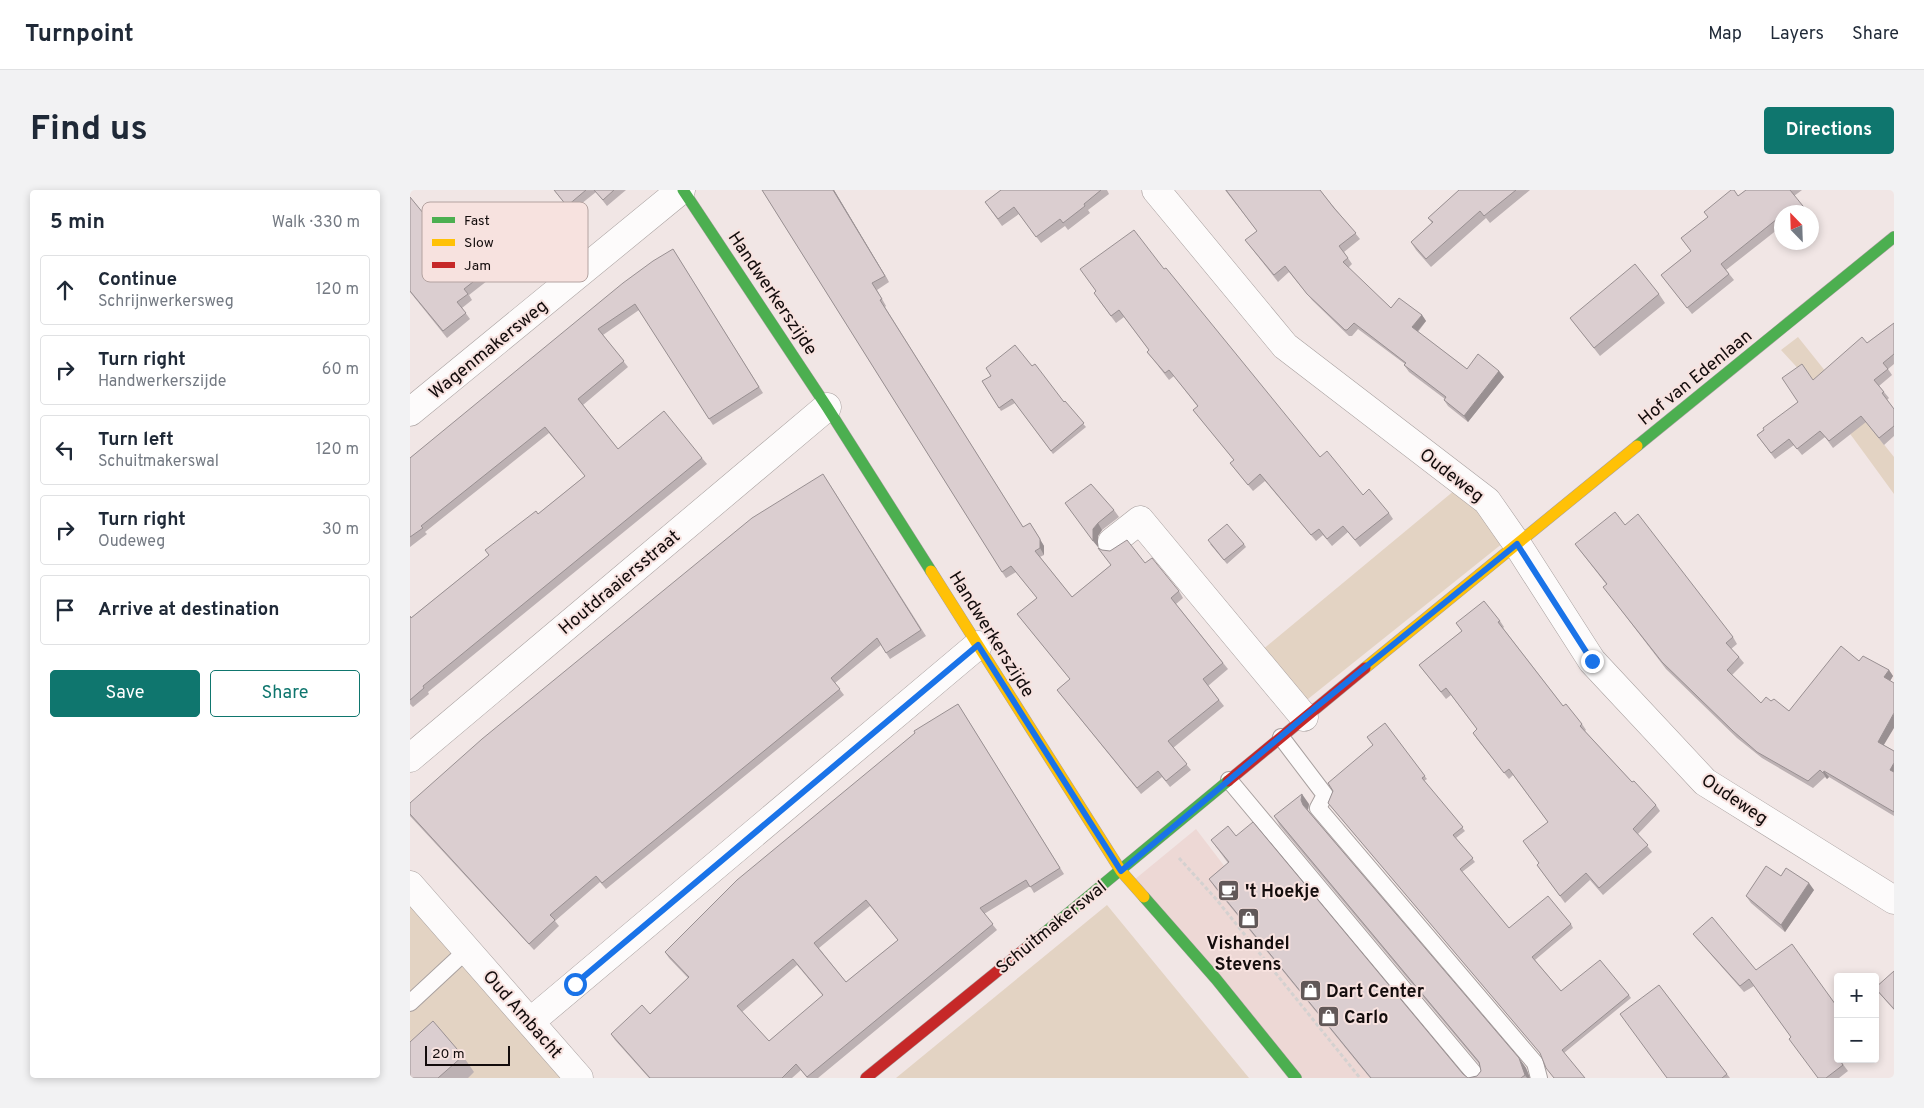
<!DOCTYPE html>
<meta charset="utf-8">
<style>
:root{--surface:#fff;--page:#f2f2f3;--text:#1f2937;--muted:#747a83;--line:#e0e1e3;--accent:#0f766e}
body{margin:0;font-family:Overpass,sans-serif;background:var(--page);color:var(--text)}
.controls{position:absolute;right:15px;bottom:15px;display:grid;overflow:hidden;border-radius:5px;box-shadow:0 2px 8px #0003}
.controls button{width:45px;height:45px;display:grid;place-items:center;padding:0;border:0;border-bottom:1px solid var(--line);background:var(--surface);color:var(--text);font:25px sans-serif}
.compass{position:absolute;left:1364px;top:15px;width:45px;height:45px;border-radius:50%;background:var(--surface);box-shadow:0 2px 8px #0003;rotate:337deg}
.scale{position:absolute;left:15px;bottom:12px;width:85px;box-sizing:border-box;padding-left:5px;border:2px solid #130c0c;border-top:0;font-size:14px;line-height:18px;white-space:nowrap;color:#130c0c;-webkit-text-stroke:4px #f7e2df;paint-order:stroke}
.stop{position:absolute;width:15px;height:15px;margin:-11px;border:4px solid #1a73e8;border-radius:50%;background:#fff}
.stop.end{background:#1a73e8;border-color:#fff;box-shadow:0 1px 5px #0008}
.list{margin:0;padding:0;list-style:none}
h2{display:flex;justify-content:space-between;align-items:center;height:65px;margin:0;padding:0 20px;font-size:21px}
h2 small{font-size:16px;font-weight:400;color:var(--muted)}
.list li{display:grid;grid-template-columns:32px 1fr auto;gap:15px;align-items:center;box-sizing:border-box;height:70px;margin:0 10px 10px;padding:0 10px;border:1px solid var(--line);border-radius:5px}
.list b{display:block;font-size:19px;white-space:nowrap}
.list p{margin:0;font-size:16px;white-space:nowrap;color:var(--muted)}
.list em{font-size:16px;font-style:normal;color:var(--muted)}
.actions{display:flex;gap:10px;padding:15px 20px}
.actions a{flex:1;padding:11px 0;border:1px solid var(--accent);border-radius:5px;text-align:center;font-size:18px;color:var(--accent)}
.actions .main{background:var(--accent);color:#fff}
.icon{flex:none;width:28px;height:28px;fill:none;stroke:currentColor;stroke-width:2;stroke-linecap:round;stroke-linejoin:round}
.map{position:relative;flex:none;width:1484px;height:888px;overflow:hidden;border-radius:5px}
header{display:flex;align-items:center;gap:30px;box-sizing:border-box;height:70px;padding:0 25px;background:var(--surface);border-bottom:1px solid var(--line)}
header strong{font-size:24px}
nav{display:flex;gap:28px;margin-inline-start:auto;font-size:18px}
.intro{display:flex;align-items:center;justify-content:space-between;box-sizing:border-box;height:120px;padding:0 30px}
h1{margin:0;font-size:35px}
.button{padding:12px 22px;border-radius:5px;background:var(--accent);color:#fff;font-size:18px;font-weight:700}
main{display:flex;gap:30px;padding:0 30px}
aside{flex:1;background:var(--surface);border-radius:5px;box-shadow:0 2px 8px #0003}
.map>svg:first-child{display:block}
.built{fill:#edd8d5}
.green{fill:#e3d3c3}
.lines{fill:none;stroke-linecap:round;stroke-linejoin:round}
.lane-casing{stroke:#a8a09f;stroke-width:18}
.street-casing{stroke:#a8a09f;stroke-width:29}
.fast-casing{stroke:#a8a09f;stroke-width:12}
.slow-casing{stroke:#a8a09f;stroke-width:12}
.jam-casing{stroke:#a8a09f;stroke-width:12}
.path{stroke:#d4d1d0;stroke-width:3;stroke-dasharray:4 2.5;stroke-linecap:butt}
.lane{stroke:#fdfbfb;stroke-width:16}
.street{stroke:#fdfbfb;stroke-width:28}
.fast{stroke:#4caf50;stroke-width:11}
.slow{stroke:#ffc107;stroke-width:11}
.jam{stroke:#c62828;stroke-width:11}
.wall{fill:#bcb1b3;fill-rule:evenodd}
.shaded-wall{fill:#999092}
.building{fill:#dbced0;stroke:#999092;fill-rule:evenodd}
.route{stroke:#1a73e8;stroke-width:6}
.labels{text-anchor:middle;stroke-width:4;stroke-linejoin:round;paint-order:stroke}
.street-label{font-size:18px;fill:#130c0c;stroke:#f7e2df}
.poi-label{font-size:18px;font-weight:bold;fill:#130c0c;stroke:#f7e2df;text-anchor:start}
.key{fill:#f7e2df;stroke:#b3a2a0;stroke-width:1}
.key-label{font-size:14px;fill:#130c0c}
</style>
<header>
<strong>Turnpoint</strong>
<nav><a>Map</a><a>Layers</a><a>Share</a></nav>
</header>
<div class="intro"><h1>Find us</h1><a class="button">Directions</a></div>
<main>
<aside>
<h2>5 min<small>Walk · 330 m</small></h2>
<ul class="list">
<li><svg class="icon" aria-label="ahead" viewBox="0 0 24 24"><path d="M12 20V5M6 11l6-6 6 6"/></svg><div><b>Continue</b><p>Schrijnwerkersweg</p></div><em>120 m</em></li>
<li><svg class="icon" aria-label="right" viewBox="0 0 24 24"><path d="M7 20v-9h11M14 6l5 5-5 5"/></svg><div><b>Turn right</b><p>Handwerkerszijde</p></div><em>60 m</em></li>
<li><svg class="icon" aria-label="left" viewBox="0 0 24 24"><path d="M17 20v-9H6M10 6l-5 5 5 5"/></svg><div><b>Turn left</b><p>Schuitmakerswal</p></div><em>120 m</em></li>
<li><svg class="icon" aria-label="right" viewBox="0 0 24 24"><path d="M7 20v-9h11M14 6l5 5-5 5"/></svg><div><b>Turn right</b><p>Oudeweg</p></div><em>30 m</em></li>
<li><svg class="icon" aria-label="arrive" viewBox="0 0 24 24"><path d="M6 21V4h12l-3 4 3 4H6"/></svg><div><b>Arrive at destination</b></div></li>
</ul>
<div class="actions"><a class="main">Save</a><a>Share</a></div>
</aside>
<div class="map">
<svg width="1484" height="888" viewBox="0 0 1484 888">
<rect width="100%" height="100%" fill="#f1e6e5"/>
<path class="built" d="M786 639 976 888H878L724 690Z"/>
<path class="green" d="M1388 147 1484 267V304C1448 255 1413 204 1371 160Z
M1045 300 1069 319 1093 353 893 513 851 461Z
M0 709 158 888H0Z
M697 715 839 888H486Z"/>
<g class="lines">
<defs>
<path id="lane" d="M871 547 915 605 908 618 1125 873 1129 888
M819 590 1068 888
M0 813 57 760"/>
<path id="street" d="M746 0 875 156 1077 311 1107 354 1182 471 1295 592 1484 710
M0 222 271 0
M702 352 730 330 894 527
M0 568 417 217
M0 695 169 888
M120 832 568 455"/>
<path id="fast" d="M273 0 417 217 521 381
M1227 256 1484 47
M734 707 806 789 886 888
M616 758 818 591"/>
<path id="slow" d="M521 381 711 681 734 707
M955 478 1227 256"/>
<path id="jam" d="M818 591 955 478
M456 888 616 758"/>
</defs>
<use href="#lane" class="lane-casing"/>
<use href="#street" class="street-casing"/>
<use href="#fast" class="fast-casing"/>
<use href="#slow" class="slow-casing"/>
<use href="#jam" class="jam-casing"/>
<path class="path" d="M769 668 806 709 950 888"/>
<use href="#lane" class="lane"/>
<use href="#street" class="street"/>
<use href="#fast" class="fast"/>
<use href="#slow" class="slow"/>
<use href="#jam" class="jam"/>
</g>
<path class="wall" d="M144 0H216L197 16 186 2 161 22Z
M352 0H424L479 92 467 100 476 116 475 117 613 337 624 339 634 356V365L630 367 662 407 701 375 692 360 735 373 769 401 773 408 766 414 818 479 798 496 814 516 763 558 781 580 760 597 752 587 731 604 647 500 660 489 607 424 627 408 606 382 596 388 592 382Z
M591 0H697L699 4 678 20 680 23 658 40 655 36 631 53 609 24 592 36 575 12Z
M815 0H910L950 49 934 62 942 74 938 78 981 118 1012 125 1016 131 1008 142 1057 179 1089 181 1094 187 1058 232 1038 216 1034 210 1035 209 999 182 994 175 995 174 948 139 942 146H939L902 110 879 82 868 92 835 50 847 41Z
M1049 0H1120L1080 33 1076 28 1021 77 1006 60 1001 52 1022 33 1018 28Z
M1336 0H1392L1384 6 1398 22H1372V36L1316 80 1324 90 1282 124 1251 85 1281 61 1271 48Z
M0 7 27 40 51 54 105 49 139 54 143 60 112 86 100 73 59 105 62 110 52 118 60 129 37 148 0 102Z
M263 59 353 203 303 235 229 120 193 145 218 177 173 215 208 259 292 268 297 274 18 502 19 504 3 517 0 514V426L1 428 79 365 75 360 128 324 175 286 139 243 15 342 17 344 0 357V268Z
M754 79 910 267 953 305 979 323 983 329 950 357 938 342 922 356 913 345 906 351 855 291 843 301 820 273 824 270 783 220 788 217 764 186 759 190 742 168 737 162 739 160 714 127 706 133 688 109Z
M1249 104 1255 113 1190 166 1160 128Z
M1484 133V174L1478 179 1482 185 1469 196 1479 208 1477 210 1484 219V246L1474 255 1456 232 1423 258 1415 247 1392 265 1384 255 1365 269 1347 245 1388 212 1403 190 1457 153Z
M622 176 676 237 643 264 605 213 591 221 572 191Z
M417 290 516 446 480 469 471 455 425 493 434 505 196 699 190 692 145 731 149 736 124 760 0 626V613Z
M655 313 704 320 709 327 692 340 688 346V357Z
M1215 335 1323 447 1327 454 1321 459 1329 467 1334 473 1322 485 1351 513 1361 511 1379 521 1449 471 1479 480 1483 486 1480 491 1474 555 1484 561V626L1419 587 1417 589 1415 587 1403 598 1352 568 1327 548 1256 479 1198 403 1196 394 1165 354Z
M800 354H834L836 357 817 374Z
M1090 431 1094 437 1093 438 1153 516 1172 534 1176 540 1175 541 1222 592 1246 615 1250 621 1228 644 1242 662 1193 705 1180 690 1155 713 1127 675 1129 673 1138 632 1103 585 1099 589 1067 549 1063 543 1067 539 1041 505 1036 509 1009 475 1052 441 1046 433Z
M548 514 654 684 624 703 620 696 574 724 587 740 408 888H397L391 880 382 888H239L205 850 201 844 240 824 278 788 259 768 255 762ZM460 716 488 750 436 792 409 758ZM387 775 413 806 359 851 332 822Z
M975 533 1017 589 1014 591 1055 641 1046 648 1065 672 1052 682 1099 738 1161 734 1163 738 1125 770 1151 801 1219 805 1221 808 1154 863 1131 864 918 613 923 601 963 555Z
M899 614 898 620 1109 868 1116 878 1120 888H960L806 699 799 689 818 673 801 650 826 646 1053 884 1058 888 1067 886 1071 881 1069 874 870 636 864 626Z
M1371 686 1404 700 1375 742 1341 713 1336 706Z
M1283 744 1346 780 1428 818V869H1429L1438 881 1429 888H1408L1381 847 1344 796 1334 802 1288 750Z
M1484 781V820L1470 804 1465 798Z
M1249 795 1320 888H1257Z
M53 866 64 882 58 888H0Z"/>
<path class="shaded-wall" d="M423 0H424L479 92 475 86Z
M1012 125 1016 131 1006 143 1002 137Z
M1089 181 1094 187 1058 232 1054 226Z
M620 333 634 356V365L630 358Z
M688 333 692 340 688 346V357L683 351V339Z
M1479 480 1483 486 1478 494 1474 487Z
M1484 523V538L1472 558 1468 552Z
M1484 573V586L1480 580Z
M1414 581 1419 587 1417 589 1413 583Z
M892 604 899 614 898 620 893 615 891 610Z
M1399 693 1404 700 1375 742 1371 735Z
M1109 868 1116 878 1120 888H1117L1115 885Z"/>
<path class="building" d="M144 0H176L157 16Z
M184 0H204L193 10Z
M352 0H423L475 86 462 93 472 109 470 110 613 337 620 333 630 349V358L625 361 662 407 701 375 688 358 692 360 700 361 717 350 735 373 742 368 769 401 761 408 813 473 793 489 809 510 758 551 777 574 756 591 748 581 727 598 647 500 660 489 607 424 627 408 601 376 592 382Z
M591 0H691L674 14 675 16 653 33 650 29 626 47 604 17 588 29 575 12Z
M816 0H910L924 18 946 43 929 56 938 68 933 72 981 118 989 108 1012 125 1002 137 1057 179 1068 164 1089 181 1054 226 1034 210 1036 207 994 175 996 173 944 133 937 140H935L897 104 875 76 864 85 835 50 847 41Z
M1049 0H1106L1074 26 1070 21 1016 69 1001 52 1023 32 1018 28Z
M1321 0H1324L1328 6 1336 0H1380L1397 21 1395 22H1372V35L1367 29 1311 74 1319 84 1277 118 1251 85 1281 61 1271 48 1298 27 1294 22Z
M0 7 27 40 36 34 51 54 86 26 105 49 122 34 139 54 107 80 96 66 54 99 58 104 47 112 56 123 33 141 0 101Z
M724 40 754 79 756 78 910 267 917 261 953 305 959 299 979 323 945 350 933 336 917 349 909 339 901 345 850 284 838 295 820 273 824 270 783 220 788 216 759 180 755 183 737 162 739 160 709 120 701 126 684 103 686 101 670 79Z
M263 59 349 197 299 229 225 114 188 139 214 171 168 209 208 259 254 221 292 268 13 496 14 498 0 510V426L1 428 79 365 75 360 126 321 128 324 175 286 135 237 11 336 13 338 0 347V268L213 93 243 71Z
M1225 74 1249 104 1184 158 1160 128Z
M1484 133V164L1473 173 1478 179 1464 190 1474 202 1472 203 1484 219V236L1469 248 1451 226 1419 251 1410 241 1387 259 1379 249 1361 263 1347 245 1354 240 1353 238 1388 212 1372 188 1392 174 1403 190 1452 147 1457 153Z
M605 155 622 176 625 174 654 212 655 211 674 233 641 261 602 209 589 218 572 191 581 186 576 178Z
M413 284 511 440 476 463 467 448 421 488 430 499 192 693 186 686 140 725 145 730 119 754 0 624V613L72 549 342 328Z
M681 294 704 320 688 333 683 339V351L655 313Z
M1205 322 1215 335 1228 324 1323 447 1316 453 1329 467 1317 480 1351 513 1356 507 1361 511 1364 509 1379 521 1431 456 1449 471 1453 466 1479 480 1474 487 1484 493V523L1468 552 1484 561V573L1480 580 1484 582V622L1414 581 1413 583 1410 580 1398 591 1347 562 1323 541 1252 472 1193 397 1197 394 1165 354Z
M817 334 834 354 814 370 798 350Z
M1074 411 1090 431 1088 432 1153 516 1156 514 1172 534 1170 536 1222 592 1224 591 1246 615 1223 639 1238 655 1189 698 1176 683 1150 706 1127 675 1129 673 1113 651 1138 632 1099 579 1094 583 1063 543 1067 539 1036 498 1031 502 1009 475 1052 441 1046 433Z
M548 514 650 678 620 697 616 690 570 718 583 734 397 887 386 874 372 888H240L201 844 232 815 240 824 279 787 255 762 327 690 505 543 504 541ZM456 710 488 750 436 792 404 753ZM383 769 413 805 359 851 327 816Z
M975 533 1015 586 1012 588 1053 637 1043 645 1063 668 1050 679 1099 738 1138 706 1161 734 1122 767 1151 801 1190 770 1219 805 1152 860 1175 888H1144L1136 878 1130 863 918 613 923 601 918 593 963 555 957 547Z
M892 604 891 610 893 615 1109 868 1115 885 1111 888H961L799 689 819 672 801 650 818 636 826 646 843 632 1053 884 1058 888 1067 886 1071 881 1069 872 864 626Z
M1356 676 1371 686 1376 678 1399 693 1371 735 1336 706Z
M1302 727 1346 780 1382 754 1428 818V860L1424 863 1428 867V869H1429L1433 875 1416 888H1408L1379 849 1381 847 1339 789 1330 796 1283 744Z
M1484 781V819L1465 798Z
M1249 795 1317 884 1312 888H1257L1210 824Z
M23 831 53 866 28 888H0V852Z"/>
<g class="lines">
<path class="route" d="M165 794 568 455 711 681 894 527 1107 354 1182 471"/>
</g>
<defs>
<symbol id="cafe-square" viewBox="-11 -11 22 22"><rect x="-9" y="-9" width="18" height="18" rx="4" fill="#615858" stroke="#f7e2df"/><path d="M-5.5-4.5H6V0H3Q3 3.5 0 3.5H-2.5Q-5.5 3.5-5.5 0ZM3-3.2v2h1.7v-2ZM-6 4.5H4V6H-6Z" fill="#fff"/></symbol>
<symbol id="shop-square" viewBox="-11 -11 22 22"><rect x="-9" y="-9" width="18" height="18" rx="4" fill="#615858" stroke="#f7e2df"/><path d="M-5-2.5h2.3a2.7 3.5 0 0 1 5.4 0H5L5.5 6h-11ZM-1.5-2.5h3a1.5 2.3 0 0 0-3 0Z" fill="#fff"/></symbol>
</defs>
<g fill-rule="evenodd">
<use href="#cafe-square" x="806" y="688" width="25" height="25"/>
<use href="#shop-square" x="826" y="716" width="25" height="25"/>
<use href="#shop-square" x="888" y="788" width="25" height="25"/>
<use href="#shop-square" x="906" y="814" width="25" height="25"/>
</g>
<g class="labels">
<g class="street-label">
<text transform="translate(363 103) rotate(56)" y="6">Handwerkerszijde</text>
<text transform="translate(78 159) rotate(-39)" y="6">Wagenmakersweg</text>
<text transform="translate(1285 187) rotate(-39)" y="6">Hof van Edenlaan</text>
<text transform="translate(1042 285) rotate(38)" y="6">Oudeweg</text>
<text transform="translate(209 392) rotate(-40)" y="6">Houtdraaiersstraat</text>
<text transform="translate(582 444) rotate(58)" y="6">Handwerkerszijde</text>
<text transform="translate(1325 609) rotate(34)" y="6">Oudeweg</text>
<text transform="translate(641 737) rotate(-39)" y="6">Schuitmakerswal</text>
<text transform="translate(113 824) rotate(49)" y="6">Oud Ambacht</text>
</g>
<g class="poi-label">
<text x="835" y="707">'t Hoekje</text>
<text x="838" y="759" text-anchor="middle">Vishandel<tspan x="838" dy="21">Stevens</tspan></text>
<text x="916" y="807">Dart Center</text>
<text x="934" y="833">Carlo</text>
</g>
</g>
<rect x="12" y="12" width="166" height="80" rx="8" class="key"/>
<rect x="22" y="27" width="23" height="6" fill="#4caf50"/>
<rect x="22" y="49" width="23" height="7" fill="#ffc107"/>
<rect x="22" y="72" width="23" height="6" fill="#c62828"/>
<g class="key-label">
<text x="54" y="35">Fast</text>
<text x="54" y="57">Slow</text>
<text x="54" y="80">Jam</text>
</g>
</svg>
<div class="controls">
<button>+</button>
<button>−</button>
</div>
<svg class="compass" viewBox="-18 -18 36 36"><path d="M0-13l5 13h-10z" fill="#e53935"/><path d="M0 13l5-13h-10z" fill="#747a83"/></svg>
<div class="scale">20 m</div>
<div class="stop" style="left:165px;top:794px"></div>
<div class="stop end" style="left:1182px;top:471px"></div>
</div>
</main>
